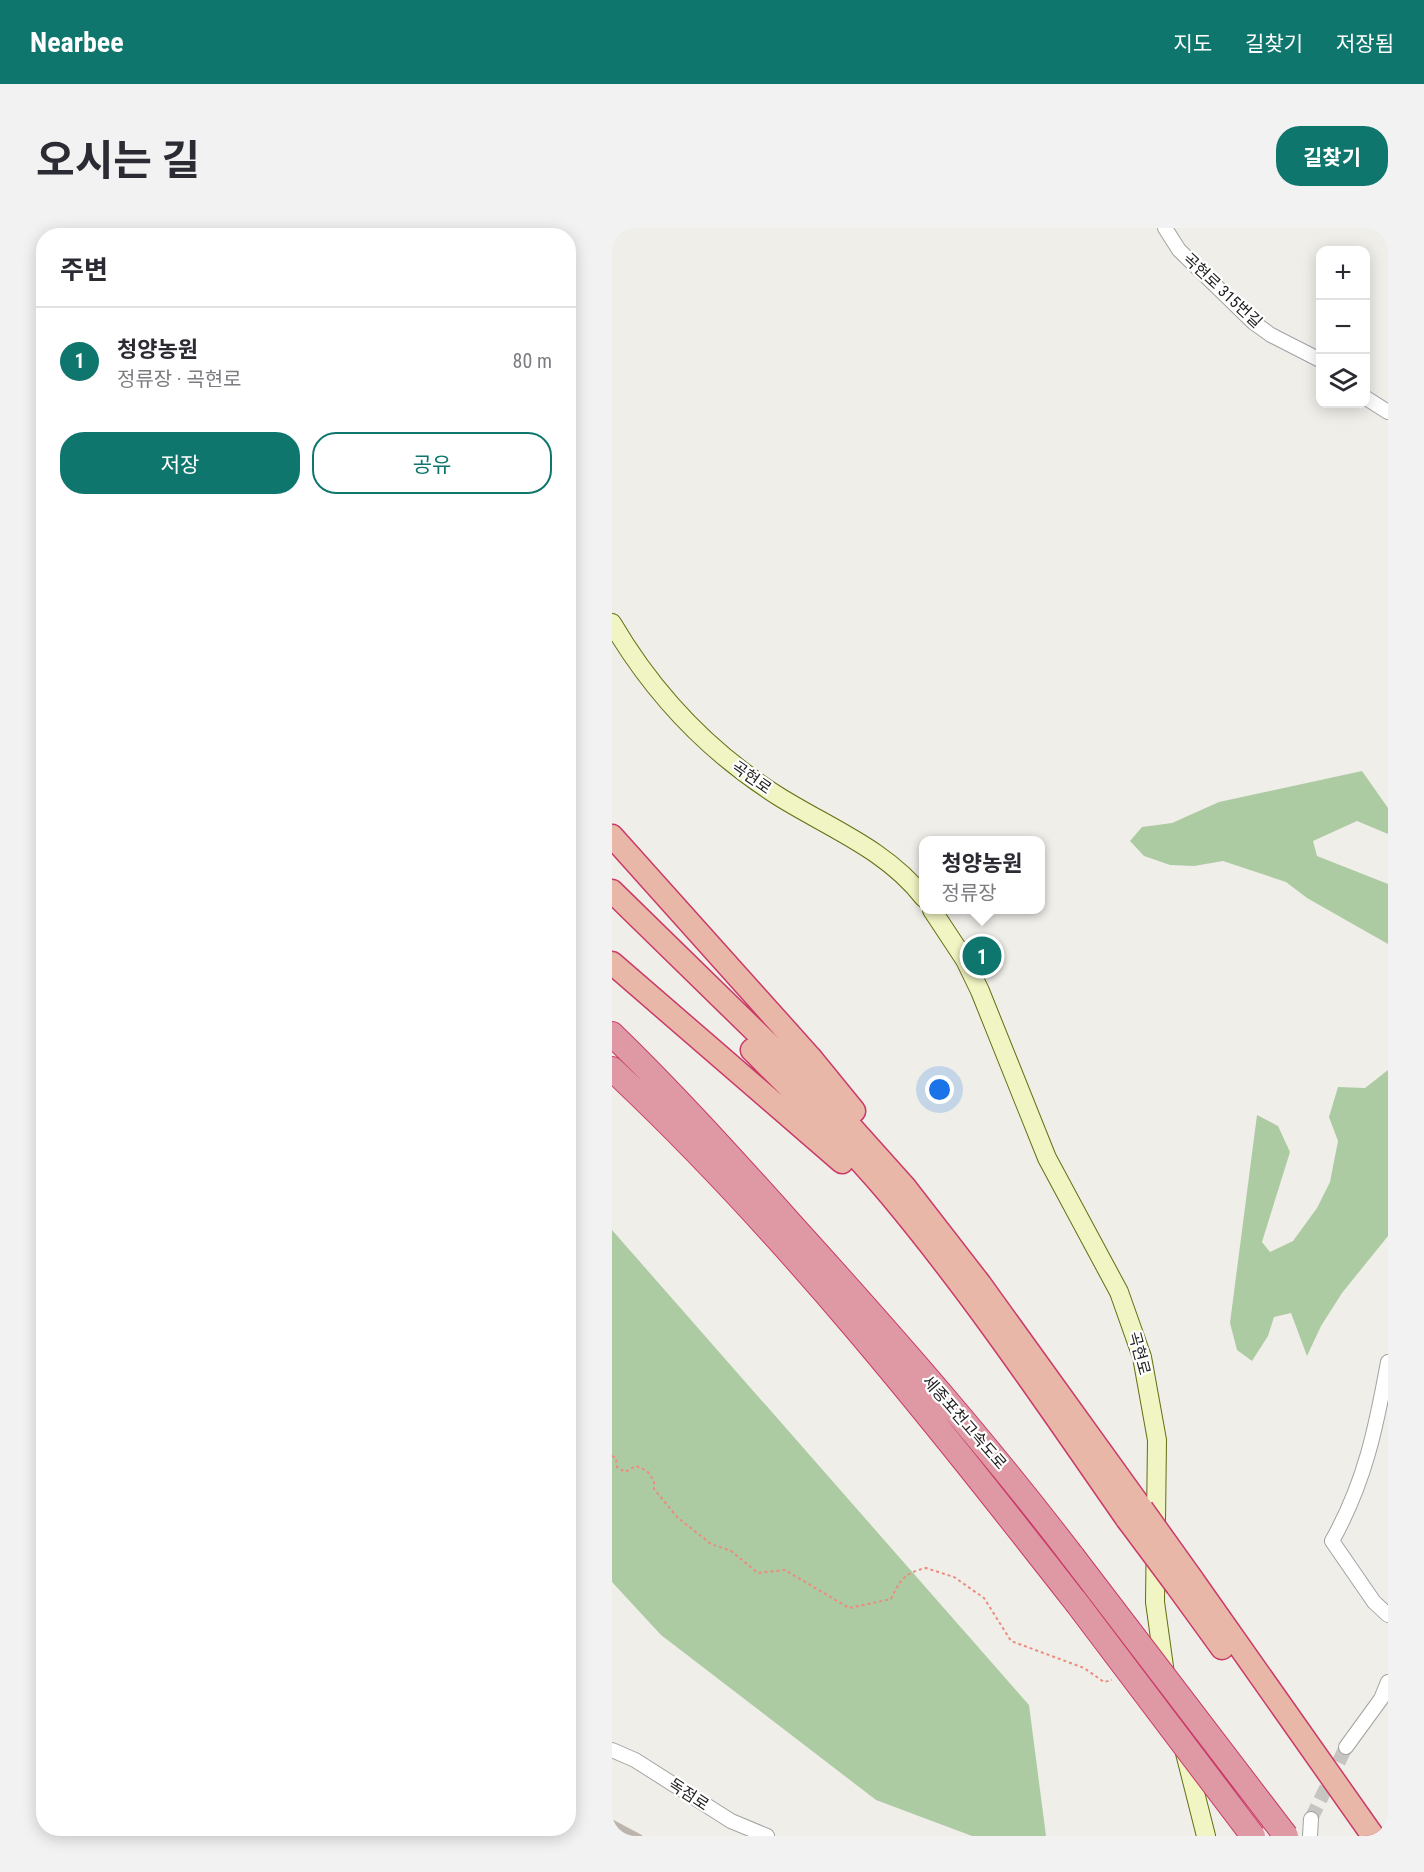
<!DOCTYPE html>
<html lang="ko">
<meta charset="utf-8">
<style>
:root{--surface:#fff;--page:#f2f2f3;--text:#2b2b33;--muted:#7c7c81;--line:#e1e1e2;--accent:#0f766e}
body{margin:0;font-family:"Roboto Condensed","Noto Sans KR",sans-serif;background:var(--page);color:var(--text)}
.controls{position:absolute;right:18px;top:18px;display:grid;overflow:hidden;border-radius:12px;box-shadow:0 3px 15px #0003}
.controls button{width:54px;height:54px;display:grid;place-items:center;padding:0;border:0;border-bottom:2px solid var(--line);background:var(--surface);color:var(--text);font:30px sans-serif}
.you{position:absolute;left:328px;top:862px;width:21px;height:21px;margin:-15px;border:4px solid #fff;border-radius:50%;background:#1a73e8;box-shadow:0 0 0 9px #1a73e833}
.badge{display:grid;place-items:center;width:39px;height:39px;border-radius:50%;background:var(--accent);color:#fff;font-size:20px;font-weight:700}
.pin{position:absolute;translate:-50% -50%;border:3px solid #fff;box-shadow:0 2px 6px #0006}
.popup{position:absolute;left:307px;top:608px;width:126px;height:78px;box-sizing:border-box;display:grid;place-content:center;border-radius:12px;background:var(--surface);filter:drop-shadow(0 2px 4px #0005);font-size:20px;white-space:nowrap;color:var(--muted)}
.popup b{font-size:22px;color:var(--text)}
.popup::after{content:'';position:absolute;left:50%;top:100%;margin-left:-12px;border:12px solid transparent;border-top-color:var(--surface)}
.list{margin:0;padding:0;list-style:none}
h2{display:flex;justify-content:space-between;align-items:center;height:78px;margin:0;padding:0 24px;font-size:26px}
h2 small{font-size:20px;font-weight:400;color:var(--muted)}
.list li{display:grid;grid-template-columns:39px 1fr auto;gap:18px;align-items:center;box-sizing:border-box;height:108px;padding:0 24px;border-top:2px solid var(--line)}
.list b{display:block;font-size:22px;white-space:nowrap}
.list p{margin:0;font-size:20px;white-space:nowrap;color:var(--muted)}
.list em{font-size:20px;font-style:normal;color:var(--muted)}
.actions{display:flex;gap:12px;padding:18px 24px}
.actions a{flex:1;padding:14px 0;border:2px solid var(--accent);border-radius:24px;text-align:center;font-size:21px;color:var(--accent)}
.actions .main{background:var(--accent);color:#fff}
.icon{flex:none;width:33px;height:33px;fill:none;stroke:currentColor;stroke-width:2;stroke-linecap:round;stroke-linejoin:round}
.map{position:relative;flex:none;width:776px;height:1608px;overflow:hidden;border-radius:24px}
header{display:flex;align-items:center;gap:36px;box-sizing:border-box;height:84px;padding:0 30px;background:var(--accent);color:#fff}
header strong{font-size:28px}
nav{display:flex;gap:33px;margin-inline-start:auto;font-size:21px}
.intro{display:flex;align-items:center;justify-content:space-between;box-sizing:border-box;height:144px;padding:0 36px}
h1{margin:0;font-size:42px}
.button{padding:15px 27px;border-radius:24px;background:var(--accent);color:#fff;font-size:21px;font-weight:700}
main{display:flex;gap:36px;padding:0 36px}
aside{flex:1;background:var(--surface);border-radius:24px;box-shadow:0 3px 15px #0003}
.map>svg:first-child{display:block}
.forest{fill:#adcba2}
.building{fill:#bab3ae;stroke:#c1b6ac;stroke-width:1.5}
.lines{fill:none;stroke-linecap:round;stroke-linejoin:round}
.minor-tunnel{stroke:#c7c5c1;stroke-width:14;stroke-dasharray:14 7;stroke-linecap:butt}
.minor-casing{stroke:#a2a2a2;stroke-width:16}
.secondary-casing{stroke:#646f11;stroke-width:20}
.trunk-casing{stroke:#ca3a69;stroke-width:25}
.motorway-casing{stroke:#ca3a69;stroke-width:26}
.path{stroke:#ec8b7e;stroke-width:2;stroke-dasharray:3 3;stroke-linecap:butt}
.minor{stroke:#fff;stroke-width:14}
.secondary{stroke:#f1f4c3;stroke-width:18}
.trunk{stroke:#e9b7a8;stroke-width:22}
.motorway{stroke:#df99a5;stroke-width:24}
.trunk-bridge-casing{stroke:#ca3a69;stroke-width:25;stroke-linecap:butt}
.motorway-bridge-casing{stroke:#ca3a69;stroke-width:26;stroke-linecap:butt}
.trunk-bridge{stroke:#e9b7a8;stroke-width:22}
.motorway-bridge{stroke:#df99a5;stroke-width:24}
.labels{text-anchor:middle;stroke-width:4.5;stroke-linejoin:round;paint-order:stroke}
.street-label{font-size:16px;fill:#212121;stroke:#fff}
</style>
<header>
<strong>Nearbee</strong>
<nav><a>지도</a><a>길찾기</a><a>저장됨</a></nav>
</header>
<div class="intro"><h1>오시는 길</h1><a class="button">길찾기</a></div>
<main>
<aside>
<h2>주변<small></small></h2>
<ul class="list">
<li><span class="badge">1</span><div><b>청양농원</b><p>정류장 · 곡현로</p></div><em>80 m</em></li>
</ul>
<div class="actions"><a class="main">저장</a><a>공유</a></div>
</aside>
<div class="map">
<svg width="776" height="1608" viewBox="0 0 776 1608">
<rect width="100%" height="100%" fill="#f0eee9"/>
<path class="forest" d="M750 543 776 580V606L745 593 701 613 705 628 776 656V716L695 670 674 654 611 633 582 638 558 637 532 628 518 613 530 599 560 595 607 574Z
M776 842V1008L730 1065 709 1098 695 1128 679 1085 662 1089 656 1108 640 1133 625 1122 618 1095 645 887 666 898 678 924 650 1014 658 1024 681 1013 705 980 718 954 726 913 717 889 726 859 753 860Z
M0 1002 417 1477 434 1608H360L264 1572 49 1407 0 1354Z"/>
<path class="building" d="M0 1592 30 1608H0Z"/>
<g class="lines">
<path class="minor-tunnel" d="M699 1591 734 1519"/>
<defs>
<path id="minor" d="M553 0 567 22 641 94 659 107 708 132
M754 170 776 184
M776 1134C764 1200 753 1254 720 1313L762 1374 776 1387
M734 1519 769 1471 776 1454
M0 1522 23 1532 119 1593 155 1608
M698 1608 699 1591"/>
<path id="secondary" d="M0 395C41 465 97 524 166 568 217 600 274 621 312 670
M320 682 353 732 368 763 435 930 507 1064 530 1129 545 1212 543 1374 553 1446 594 1608"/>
<path id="trunk" d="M0 608 198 829 242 883
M0 663 223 881 292 958 368 1056 530 1281
M0 735 230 934
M140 822C187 869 235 916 278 967 364 1070 439 1182 515 1291
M580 1351 761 1608
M565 1358 610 1420"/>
<path id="motorway" d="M0 806C69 873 132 944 196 1015 288 1117 378 1220 461 1329
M0 841C172 1002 319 1189 464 1374"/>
</defs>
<use href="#minor" class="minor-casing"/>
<use href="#secondary" class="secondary-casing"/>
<use href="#trunk" class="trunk-casing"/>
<use href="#motorway" class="motorway-casing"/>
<path class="path" d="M770 0 776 10
M0 1228 4 1230 5 1239 13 1244 24 1238 35 1243 42 1253V1261L66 1290 99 1316 119 1323 146 1345 173 1342 237 1380 279 1371C288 1352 292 1345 314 1340L342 1349 372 1370 399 1413 472 1440 492 1454 500 1452"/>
<use href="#minor" class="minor"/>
<use href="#secondary" class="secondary"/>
<use href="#trunk" class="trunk"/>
<use href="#motorway" class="motorway"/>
<defs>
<path id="trunk-bridge" d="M530 1281 580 1351
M515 1291 565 1358"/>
<path id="motorway-bridge" d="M461 1329 674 1608
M464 1374 641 1608"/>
</defs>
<use href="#trunk-bridge" class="trunk-bridge-casing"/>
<use href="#motorway-bridge" class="motorway-bridge-casing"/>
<use href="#trunk-bridge" class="trunk-bridge"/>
<use href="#motorway-bridge" class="motorway-bridge"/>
</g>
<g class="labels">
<g class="street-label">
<text transform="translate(611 62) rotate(43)" y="6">곡현로 315번길</text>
<text transform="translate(140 549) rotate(35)" y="6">곡현로</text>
<text transform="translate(528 1125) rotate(75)" y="6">곡현로</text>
<text transform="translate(353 1194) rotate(49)" y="6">세종포천고속도로</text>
<text transform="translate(77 1566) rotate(33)" y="6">독점로</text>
</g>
</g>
</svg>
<div class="controls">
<button>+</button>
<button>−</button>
<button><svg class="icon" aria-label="layers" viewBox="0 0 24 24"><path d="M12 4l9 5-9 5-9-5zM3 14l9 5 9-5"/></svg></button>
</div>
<div class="you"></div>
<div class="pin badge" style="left:370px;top:728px">1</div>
<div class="popup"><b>청양농원</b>정류장</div>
</div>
</main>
